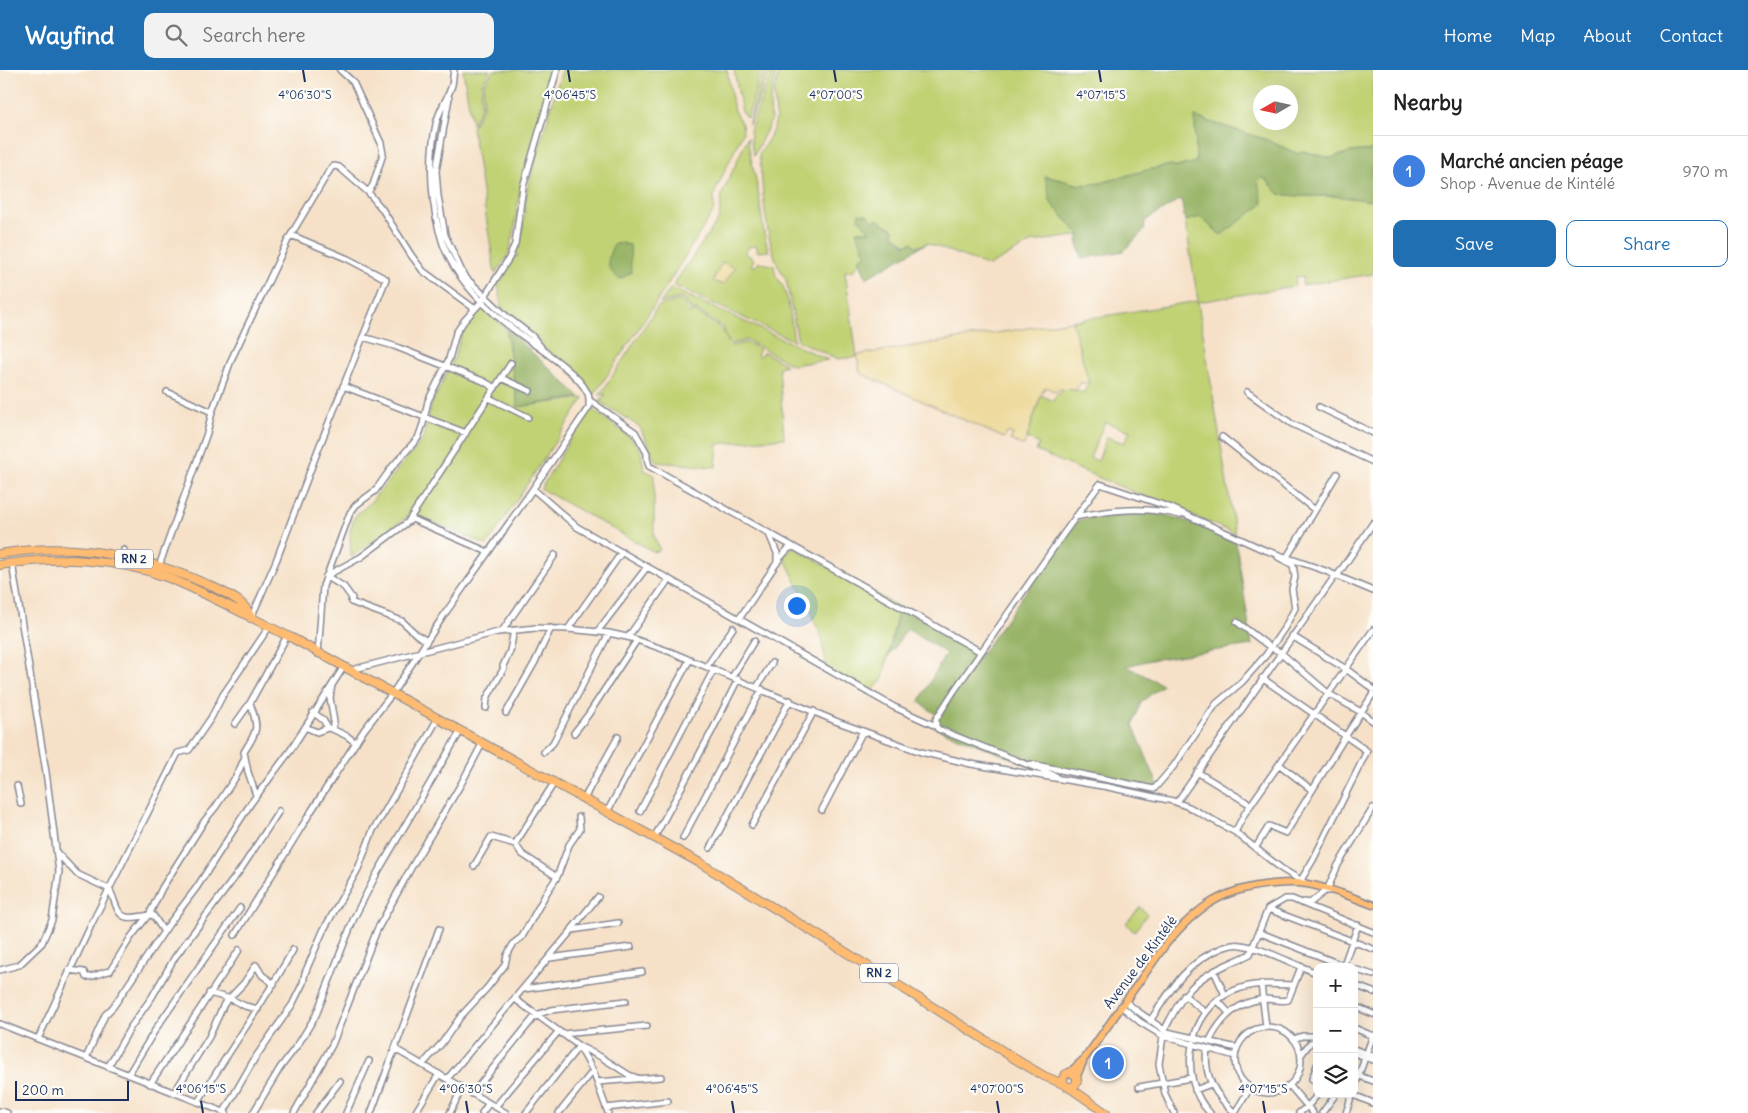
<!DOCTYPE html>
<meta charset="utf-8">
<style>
:root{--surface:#fff;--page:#f2f2f2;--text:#222;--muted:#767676;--line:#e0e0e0;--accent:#1f6fb2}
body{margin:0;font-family:Delius,sans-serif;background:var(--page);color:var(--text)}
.controls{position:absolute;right:15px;bottom:15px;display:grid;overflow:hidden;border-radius:10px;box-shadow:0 5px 20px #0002}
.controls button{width:45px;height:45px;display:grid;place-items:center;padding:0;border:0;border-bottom:1px solid var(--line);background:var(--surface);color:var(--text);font:25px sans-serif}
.compass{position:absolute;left:1253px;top:15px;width:45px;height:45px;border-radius:50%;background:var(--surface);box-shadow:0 5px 20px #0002;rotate:261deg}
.scale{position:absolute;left:15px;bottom:12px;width:114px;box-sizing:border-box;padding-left:5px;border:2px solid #1b2f5e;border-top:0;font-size:14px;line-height:18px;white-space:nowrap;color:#1b2f5e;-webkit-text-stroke:4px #fdfcf7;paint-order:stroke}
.you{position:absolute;left:796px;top:535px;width:18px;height:18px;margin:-12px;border:4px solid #fff;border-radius:50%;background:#1a73e8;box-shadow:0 0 0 8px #1a73e833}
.badge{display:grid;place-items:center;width:32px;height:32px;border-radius:50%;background:var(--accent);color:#fff;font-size:16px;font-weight:700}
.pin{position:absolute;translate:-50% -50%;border:2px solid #fff;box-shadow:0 1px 5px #0006}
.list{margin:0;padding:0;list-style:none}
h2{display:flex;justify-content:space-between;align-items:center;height:65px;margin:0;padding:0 20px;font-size:21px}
h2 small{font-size:16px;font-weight:400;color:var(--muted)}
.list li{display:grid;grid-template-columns:32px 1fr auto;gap:15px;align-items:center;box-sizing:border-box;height:70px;padding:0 20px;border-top:1px solid var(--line)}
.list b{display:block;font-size:19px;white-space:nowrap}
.list p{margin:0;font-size:16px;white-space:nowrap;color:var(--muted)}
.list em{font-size:16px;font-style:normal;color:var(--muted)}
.actions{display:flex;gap:10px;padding:15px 20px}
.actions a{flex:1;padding:11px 0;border:1px solid var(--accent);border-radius:10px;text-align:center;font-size:18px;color:var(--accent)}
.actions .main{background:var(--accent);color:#fff}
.icon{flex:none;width:28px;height:28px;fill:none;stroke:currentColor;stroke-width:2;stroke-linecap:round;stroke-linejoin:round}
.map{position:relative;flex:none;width:1373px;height:1043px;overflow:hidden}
header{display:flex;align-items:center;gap:30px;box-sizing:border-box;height:70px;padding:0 25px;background:var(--accent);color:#fff}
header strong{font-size:24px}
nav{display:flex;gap:28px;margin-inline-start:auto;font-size:18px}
.search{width:350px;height:45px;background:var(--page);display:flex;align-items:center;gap:12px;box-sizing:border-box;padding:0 18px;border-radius:10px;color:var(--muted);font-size:19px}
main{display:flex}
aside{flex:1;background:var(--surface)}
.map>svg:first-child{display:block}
.green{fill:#c1d275;stroke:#6e806a;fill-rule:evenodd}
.forest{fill:#98b466;stroke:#5a7262}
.sand{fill:#eeda9e;stroke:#84847e}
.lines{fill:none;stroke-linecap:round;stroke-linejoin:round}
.minor-casing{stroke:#888893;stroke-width:8}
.major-casing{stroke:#888893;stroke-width:9}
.highway-casing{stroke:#888893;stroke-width:10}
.minor{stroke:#fff;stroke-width:5}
.major{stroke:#febb71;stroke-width:6}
.highway{stroke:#febb71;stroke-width:8}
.ticks{fill:none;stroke:#1b2f5e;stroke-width:2}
.labels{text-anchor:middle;stroke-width:4.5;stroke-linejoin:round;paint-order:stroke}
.shield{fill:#fdfcf7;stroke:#5f6c8c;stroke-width:1}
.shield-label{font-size:12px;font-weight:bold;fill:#1b2f5e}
.street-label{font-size:14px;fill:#1b2f5e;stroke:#fdfcf7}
.ticks-label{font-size:12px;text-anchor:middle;fill:#1b2f5e;stroke:#fdfcf7;stroke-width:4.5;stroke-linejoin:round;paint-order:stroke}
</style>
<header>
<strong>Wayfind</strong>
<div class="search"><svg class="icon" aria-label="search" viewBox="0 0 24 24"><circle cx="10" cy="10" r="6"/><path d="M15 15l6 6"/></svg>Search here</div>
<nav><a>Home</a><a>Map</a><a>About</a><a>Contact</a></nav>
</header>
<main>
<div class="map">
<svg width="1373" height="1043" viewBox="0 0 1373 1043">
<rect width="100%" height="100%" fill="#fdfcf7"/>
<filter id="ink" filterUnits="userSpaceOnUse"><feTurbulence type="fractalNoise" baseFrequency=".02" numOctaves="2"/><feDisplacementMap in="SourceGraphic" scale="10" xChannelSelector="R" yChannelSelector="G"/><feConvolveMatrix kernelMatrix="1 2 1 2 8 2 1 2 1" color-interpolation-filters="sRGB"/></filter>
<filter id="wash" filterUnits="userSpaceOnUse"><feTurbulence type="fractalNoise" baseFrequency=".0096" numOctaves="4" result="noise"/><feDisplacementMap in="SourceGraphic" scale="20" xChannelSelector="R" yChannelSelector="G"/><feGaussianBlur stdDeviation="1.12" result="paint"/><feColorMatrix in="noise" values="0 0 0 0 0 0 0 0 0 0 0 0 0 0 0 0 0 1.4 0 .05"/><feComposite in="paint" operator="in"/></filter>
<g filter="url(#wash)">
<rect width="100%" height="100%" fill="#f6e1c8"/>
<path class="green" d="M463 0H490L482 14 481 37 472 54Z
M493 0H554L520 119 514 163 508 185 495 204 472 57 483 37 484 15Z
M562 0H727L734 41 742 54 743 62 714 124V140L659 228 592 328 589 320 542 275 535 266 501 237 498 211 514 187 516 188 518 185 515 181 518 173 521 172 527 119Z
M734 0H761C756 15 753 33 747 48L742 42Z
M764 0H770L749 55V52Z
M773 0H776L770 32 771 51 754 85 752 78 750 60Z
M779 0H1373V80L1351 82 1330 88 1303 81 1298 84 1267 70 1195 47 1196 92 1177 97 1171 95 1143 101 1101 113 1080 115 1045 106 1063 147 1081 165 1032 172 989 196 927 173C909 181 907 174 893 164V159L878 150 874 151 858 148 871 161H857L866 185 853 201H845L857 287 838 289 798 271 786 209C764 180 764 120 759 84 766 73 775 61 776 48 776 40 774 32 774 24 775 16 778 9 779 0ZM1260 22H1290V52H1260Z
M748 67C749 87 756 106 759 126 762 145 762 162 769 181L758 182 756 175 749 177 745 183 754 189 751 195 755 197 759 192 774 196 776 207C789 217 791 254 794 271L673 215 719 149 722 124Z
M1262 107 1268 111 1279 124 1299 126H1336L1373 131V204L1302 215 1303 207 1296 206 1295 216 1198 232 1235 463 1102 409 1036 381 1039 374 1027 368 1041 325 1053 331 1058 322 1060 324 1063 319 1076 320 1083 323 1089 313 1072 251 1198 231 1185 151 1200 147 1221 165 1257 112ZM1105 352 1130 361 1124 373 1107 367 1098 391 1090 388Z
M671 218 828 290 792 295 747 270 732 274 726 268 724 258 696 240 691 241 686 231 680 228 660 233Z
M680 230 683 232 689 243 696 242 722 259 729 274 733 276C747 271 748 272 760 280L757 285 759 287 764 282 786 295 779 297 784 368 718 374 716 397 656 392 640 357 600 332 606 324 600 325 658 236Z
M482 238 506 258 518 337 584 328 487 475 412 443 351 487 350 461 355 446 368 435 422 371 432 334 455 286 462 262Z
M589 337 630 367 641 381 644 400 654 405V467L660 480 654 482 541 419Z
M793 477 899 537 883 608 871 623 827 598 820 562 814 551 811 539 797 514 783 485Z
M1140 837 1147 844 1134 862 1126 853Z"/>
<path class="forest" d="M1195 47 1267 70 1298 84 1303 81 1330 88 1351 82 1373 80V131L1336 126H1299L1279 124 1268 111 1262 108 1258 112 1263 134 1221 165 1200 147 1185 151 1181 129 1145 151 1144 160 1124 181 1082 189 1077 171 1080 165 1051 133 1045 106 1080 115 1101 113 1143 101 1171 95 1177 97 1196 92Z
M859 143 868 145 874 151 877 149 884 154 894 159 893 164 905 175 912 172 918 178 927 173 866 208 859 189 866 185 856 161H870L858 148Z
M621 173 630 175 631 203 620 209C604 199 607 188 614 174Z
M506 258 580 327 518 337Z
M1157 443 1197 454 1236 472 1252 575 1151 590 1126 596 1163 615 1141 632 1133 655 1158 715 1154 719 1021 692 938 659V646L919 632 946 583 907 559 888 587 899 537 981 582 958 617 1076 451 1104 445Z"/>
<path class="sand" d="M722 192 735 198 723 215 713 211Z
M1072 251 1089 313H1080L1076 320 1059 319 1056 322 1045 317 1041 325 1024 376 1010 370 1013 365 1008 362 1004 368 860 303 857 285Z"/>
</g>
<g filter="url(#ink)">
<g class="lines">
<defs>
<path id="minor" d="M340 0 353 12 381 73 383 84 373 115 368 122
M449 28 436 101 438 126 445 165 464 206 506 246 532 266 541 277
M363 267 394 276 483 311 495 318
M501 308 530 321
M343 316 466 363
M167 322 212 342
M1247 322 1292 354 1373 392
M489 328 528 347
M589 330 635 362 647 383V388L649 396 981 582
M1319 337 1373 363
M1222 367 1315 440
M533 419 577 457 894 637 936 656 938 659 1056 706
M1075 447C1110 440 1145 436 1180 445
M409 450 511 293
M769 464 777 483V493
M124 480 127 487
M1287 487 1337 404
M159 496 207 363 212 342 232 288 289 168 331 98 334 96 339 97 368 122 382 139 411 185 423 201 475 239
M326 506 361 487 412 449 488 482
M326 506 344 517 352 528 351 532 402 551 417 565 427 571
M1337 506 1373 453
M251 548 276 491 318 380 386 209 348 189 291 165
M739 549 780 488 788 479 793 477
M1237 552 1270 577 1280 582 1329 624 1361 642 1373 651
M568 559 622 482
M502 561 555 485
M597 562 647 497
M1292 566 1346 599 1373 619
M628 567 669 509
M318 584 323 516 350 443 356 435 375 421 392 397 418 368 423 354 428 331 449 289 456 263 464 251 482 231 509 188 515 174 523 117 557 0
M707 596 733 558
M351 600 498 562 536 558 568 559 609 563 631 568 671 582 838 652 921 682 971 694 1108 717 1173 731 1189 737 1235 762 1282 799 1305 813
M732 607 754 571
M1262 608 1367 681 1313 790 1301 810
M332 615 330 628 334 652 332 659 347 666 356 673
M757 617 772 593
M250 633C259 658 258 660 244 682L248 702 256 725
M486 638 487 628 504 598 503 596 510 581 514 560
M313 642 323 650 328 658 332 659
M506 643 535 592 551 558
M235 654 250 633 287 566
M936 656V649L954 621 1064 463 1100 414 1169 437 1262 479 1323 500 1373 521
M305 657 317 662 328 658
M574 663 588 645 637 570
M544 682 553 673 609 563
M1031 694 1154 719 1173 697 1216 634 1242 612 1266 585 1285 557 1295 538 1292 519 1295 507 1293 495 1278 487
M1280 695 1312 720
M1197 702 1251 735
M17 716 21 734
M584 730 589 719 618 667
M1177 732 1335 506
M822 740 863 661
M640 741 714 599
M607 742 690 589
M752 755 814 641
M1235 762 1245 743 1373 560
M654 768 712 661 738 609
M683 768 762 619
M515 774 522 784 557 807
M1256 777 1269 756 1286 763 1345 667 1373 624
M710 778 790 630
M57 783 77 804 109 819C113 825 114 832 117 838 123 854 140 845 153 845L164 862
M474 796 491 767 515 774 554 713
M1327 820 1338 795 1373 738
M1304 832 1310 833 1325 821H1329
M1268 839 1285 829H1292L1373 862
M572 859 598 827
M1258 862 1347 897
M235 865 312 740 364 660 392 624 444 545 528 426 589 337C589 332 590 326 587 322 575 298 525 270 503 251 478 230 455 206 443 174 431 139 428 90 436 54 439 40 448 28 452 15 453 10 453 5 454 0
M550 888 631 877
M1343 897 1358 855
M1354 899 1373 905
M0 900 19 895 42 873 52 850 59 802 46 702 12 493
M69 900 84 902 86 907C93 908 101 902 110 901L131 867 150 843 162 818 205 750 215 738 237 705 245 687
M1214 901 1225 925
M1261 914 1266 957
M1354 915 1373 922
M524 919 642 902
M209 923 231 929 245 936 258 939
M1184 925 1206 943
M515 929 579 976 593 1001 608 1043
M1125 931 1136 940 1167 962 1237 978
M1218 931 1229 943
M1121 936 1140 952 1163 966 1235 986
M1354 936 1373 944
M1150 951C1170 921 1187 891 1222 878 1228 876 1234 873 1241 875 1267 879 1292 894 1317 903
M0 954 226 1043
M1235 990a33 33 0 1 1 66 0a33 33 0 1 1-66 0Z
M1354 958 1373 966
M1164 961C1181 927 1190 911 1226 895 1234 891 1243 888 1250 884L1268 839 1373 879
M562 964 647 956
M1163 966 1159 994 1165 1024 1174 1043
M38 969 93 851 178 683 189 680 211 648 223 625 269 557
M1294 969 1302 966H1317
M1209 972C1220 949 1237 931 1265 929 1273 929 1281 932 1288 930L1301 897
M1207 978C1203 1006 1215 1025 1235 1043
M395 979 506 1043
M1354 979 1373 986
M1354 983 1373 990
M1301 985 1310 973 1317 970
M86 988 105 945 113 937 169 854 197 817 251 733 290 681 343 598
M422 995 442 973 461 946 487 918 505 895 507 885 514 873 522 867 547 822 557 807 569 775 580 759 579 747
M1317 995 1312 1009 1317 1013
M108 997 130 958 152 927 175 887 241 799 279 741
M1354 1004 1373 1011
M128 1005 157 957 240 838
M447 1009 572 860 618 853
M597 1012 661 1007
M150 1014 239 880
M1290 1016 1313 1043
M1139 1017 1191 1008
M1354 1019 1373 965
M1195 1020 1211 1014
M174 1023 209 967 224 934 244 913 256 895 262 905 274 914
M472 1024 536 945 551 940 626 931
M1351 1024 1373 1033
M198 1032C229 981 264 932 293 880
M495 1037 558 962
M606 1038 668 1031
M0 1041 7 1043
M224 1042 255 988 292 935 303 913 305 903 323 861 358 799 373 760 384 743 437 650
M253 1043 280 998 299 973 316 945 354 848 376 805 460 662
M294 1043 332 975 377 860 411 798 461 714 482 674
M316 1043 340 1011
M346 1043 369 991
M371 1043 439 859
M415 1043 439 1004
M450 1043 462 1018
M482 1043 489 1033
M526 1043 579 976 601 987 629 1005 640 1009
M559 1043 593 1001
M1210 1043C1176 1008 1188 940 1233 921 1253 912 1272 914 1294 915
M1235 1043 1250 1018
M1299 1043 1308 1036 1318 1024
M1322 1043 1336 1024
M1346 1043 1352 1024"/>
<path id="major" d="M1069 1003 1085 988 1166 874C1197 837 1223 818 1273 814 1284 813 1296 812 1307 814 1330 818 1352 827 1373 835
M1076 1008 1083 992"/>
<path id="highway" d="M0 484C72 471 145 486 211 516 227 524 246 531 251 548
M0 495C55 486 116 488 169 508 211 525 251 548 292 568L700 793 836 876 1020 992 1044 1006 1063 1014
M1063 1010a7 7 0 1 1 14 0a7 7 0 1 1-14 0Z
M1070 1018 1106 1043"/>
</defs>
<use href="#minor" class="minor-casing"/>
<use href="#major" class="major-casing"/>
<use href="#highway" class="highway-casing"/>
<use href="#minor" class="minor"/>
<use href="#major" class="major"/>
<use href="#highway" class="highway"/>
</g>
</g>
<path class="ticks" d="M303 0 305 12M568 0 570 12M834 0 836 12M1099 0 1101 12M201 1031 203 1043M466 1031 468 1043M732 1031 734 1043M997 1031 999 1043M1263 1031 1265 1043"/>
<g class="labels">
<g class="shield">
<rect x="115" y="479.5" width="38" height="19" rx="4"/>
<rect x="860" y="893.5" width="38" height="19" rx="4"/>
</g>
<g class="shield-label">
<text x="134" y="493">RN 2</text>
<text x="879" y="907">RN 2</text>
</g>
<g class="street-label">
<text transform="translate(1140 892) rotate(-53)" y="5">Avenue de Kintélé</text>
</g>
</g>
<g class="ticks-label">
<text x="305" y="29">4°06'30"S</text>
<text x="570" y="29">4°06'45"S</text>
<text x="836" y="29">4°07'00"S</text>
<text x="1101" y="29">4°07'15"S</text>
<text x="201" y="1023">4°06'15"S</text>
<text x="466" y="1023">4°06'30"S</text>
<text x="732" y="1023">4°06'45"S</text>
<text x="997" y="1023">4°07'00"S</text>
<text x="1263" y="1023">4°07'15"S</text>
</g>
</svg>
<div class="controls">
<button>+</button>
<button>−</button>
<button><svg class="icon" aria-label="layers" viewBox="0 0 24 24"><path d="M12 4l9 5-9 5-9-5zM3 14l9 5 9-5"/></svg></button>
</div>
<svg class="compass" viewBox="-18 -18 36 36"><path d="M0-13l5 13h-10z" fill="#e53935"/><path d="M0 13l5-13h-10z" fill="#767676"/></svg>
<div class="scale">200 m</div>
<div class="you"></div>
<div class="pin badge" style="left:1108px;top:993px;background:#3f7fe0">1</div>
</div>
<aside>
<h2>Nearby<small></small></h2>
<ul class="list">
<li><span class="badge" style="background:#3f7fe0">1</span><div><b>Marché ancien péage</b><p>Shop · Avenue de Kintélé</p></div><em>970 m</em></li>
</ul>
<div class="actions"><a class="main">Save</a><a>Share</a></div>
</aside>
</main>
